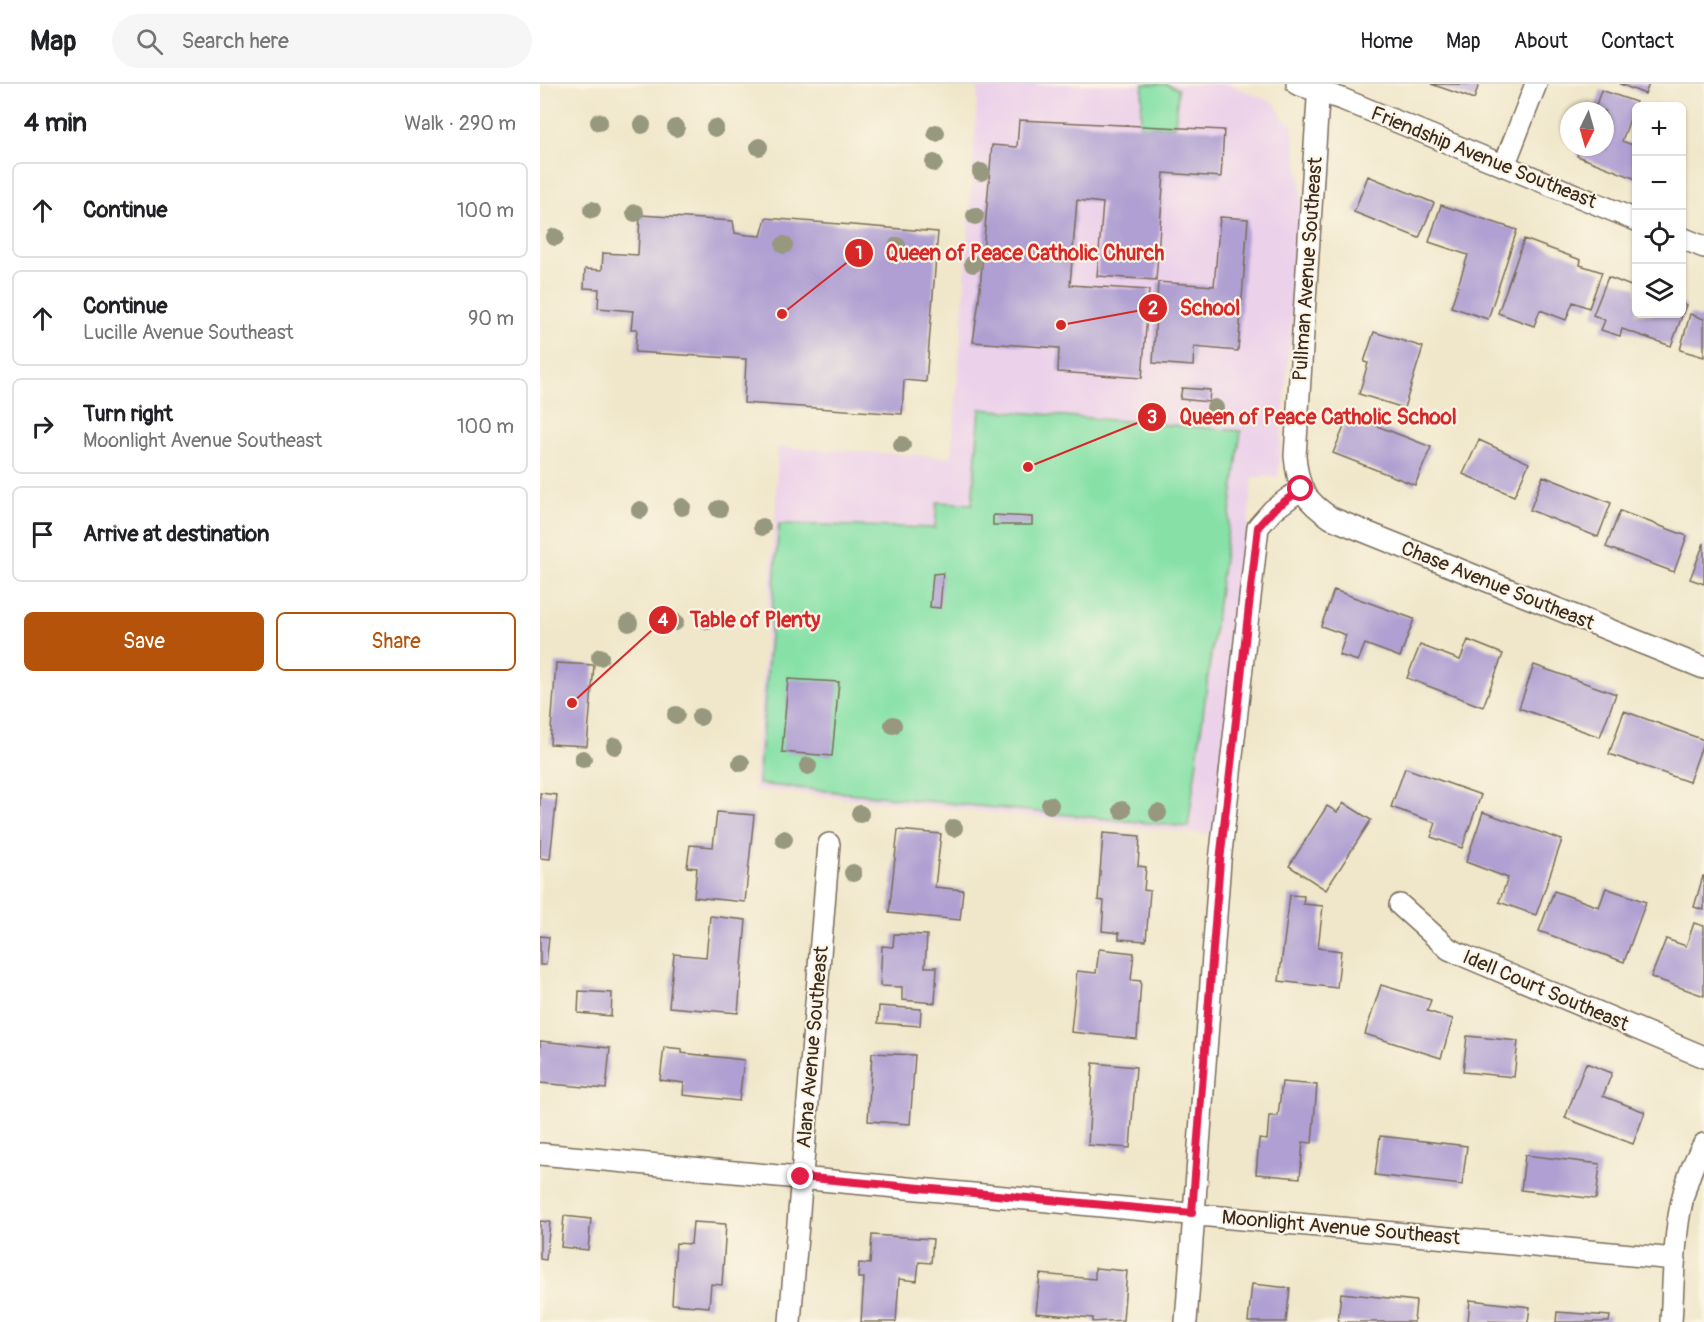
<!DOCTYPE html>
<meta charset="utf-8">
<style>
:root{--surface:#fff;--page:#f6f6f6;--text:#202124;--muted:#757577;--line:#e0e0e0;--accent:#b45309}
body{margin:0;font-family:Pangolin,sans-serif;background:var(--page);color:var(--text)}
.controls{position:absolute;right:18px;top:18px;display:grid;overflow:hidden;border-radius:9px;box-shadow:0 2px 4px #0004}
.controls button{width:54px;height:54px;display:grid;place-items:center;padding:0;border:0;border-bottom:2px solid var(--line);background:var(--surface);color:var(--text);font:30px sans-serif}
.compass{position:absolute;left:1020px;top:18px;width:54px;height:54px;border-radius:50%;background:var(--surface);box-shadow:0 2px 4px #0004;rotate:185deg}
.stop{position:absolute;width:18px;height:18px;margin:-14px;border:4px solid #e11d48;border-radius:50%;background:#fff}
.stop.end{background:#e11d48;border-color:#fff;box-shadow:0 2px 6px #0008}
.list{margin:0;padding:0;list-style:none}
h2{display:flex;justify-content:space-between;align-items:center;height:78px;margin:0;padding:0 24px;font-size:26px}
h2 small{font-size:20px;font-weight:400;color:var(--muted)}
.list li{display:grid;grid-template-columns:39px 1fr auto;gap:18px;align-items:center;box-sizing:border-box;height:96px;margin:0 12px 12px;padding:0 12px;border:2px solid var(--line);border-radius:9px}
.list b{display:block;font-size:22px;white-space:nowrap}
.list p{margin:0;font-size:20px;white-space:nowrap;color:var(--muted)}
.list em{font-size:20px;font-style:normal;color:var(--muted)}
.actions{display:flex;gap:12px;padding:18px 24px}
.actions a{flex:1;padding:14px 0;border:2px solid var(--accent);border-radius:9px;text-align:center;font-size:21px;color:var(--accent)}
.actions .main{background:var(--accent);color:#fff}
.icon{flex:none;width:33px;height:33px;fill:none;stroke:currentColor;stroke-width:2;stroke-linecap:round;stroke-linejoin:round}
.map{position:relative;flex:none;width:1164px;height:1238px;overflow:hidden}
header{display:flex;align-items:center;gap:36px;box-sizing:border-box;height:84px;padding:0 30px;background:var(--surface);border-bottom:2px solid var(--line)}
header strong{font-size:28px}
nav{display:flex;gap:33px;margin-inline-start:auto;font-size:21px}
.search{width:420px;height:54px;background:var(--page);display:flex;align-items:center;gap:15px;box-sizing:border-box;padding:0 21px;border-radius:33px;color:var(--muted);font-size:22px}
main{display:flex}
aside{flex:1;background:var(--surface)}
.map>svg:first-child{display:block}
.built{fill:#ecd1ea}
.green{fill:#87e1a7;stroke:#618662;stroke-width:1.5}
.building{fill:#af9fd2}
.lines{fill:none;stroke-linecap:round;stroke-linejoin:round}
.street-casing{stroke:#7a6c5a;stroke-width:24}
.street{stroke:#fff;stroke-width:21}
.tree{fill:#97987e}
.route{stroke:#e11d48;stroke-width:8}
.labels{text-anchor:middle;stroke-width:4.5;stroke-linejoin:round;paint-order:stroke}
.street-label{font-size:20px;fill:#3b2a1e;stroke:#fcf5e5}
.leader{fill:none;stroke:#d62828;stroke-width:2}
.callout-dot{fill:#d62828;stroke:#fcf5e5;stroke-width:2}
.mark-label{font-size:18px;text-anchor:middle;font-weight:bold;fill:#fff}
.callout-label{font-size:21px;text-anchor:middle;font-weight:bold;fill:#d62828;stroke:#fcf5e5;stroke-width:4.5;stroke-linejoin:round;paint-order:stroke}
</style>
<header>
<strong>Map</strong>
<div class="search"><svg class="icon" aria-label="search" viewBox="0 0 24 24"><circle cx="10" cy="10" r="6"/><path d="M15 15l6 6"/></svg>Search here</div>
<nav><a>Home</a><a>Map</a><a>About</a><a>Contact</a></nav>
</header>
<main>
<aside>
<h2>4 min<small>Walk · 290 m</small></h2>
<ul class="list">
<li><svg class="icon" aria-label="ahead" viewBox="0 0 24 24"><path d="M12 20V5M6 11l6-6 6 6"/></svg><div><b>Continue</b></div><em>100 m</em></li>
<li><svg class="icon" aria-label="ahead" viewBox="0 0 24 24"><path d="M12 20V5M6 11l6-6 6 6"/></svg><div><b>Continue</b><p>Lucille Avenue Southeast</p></div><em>90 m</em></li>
<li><svg class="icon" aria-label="right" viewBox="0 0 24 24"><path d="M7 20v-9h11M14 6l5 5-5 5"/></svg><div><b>Turn right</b><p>Moonlight Avenue Southeast</p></div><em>100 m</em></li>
<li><svg class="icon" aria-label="arrive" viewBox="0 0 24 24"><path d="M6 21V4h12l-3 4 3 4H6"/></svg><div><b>Arrive at destination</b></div></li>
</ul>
<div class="actions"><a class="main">Save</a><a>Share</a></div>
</aside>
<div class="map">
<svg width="1164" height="1238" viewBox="0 0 1164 1238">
<rect width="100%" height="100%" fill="#fcf5e5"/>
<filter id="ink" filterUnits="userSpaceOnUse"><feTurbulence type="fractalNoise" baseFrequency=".0167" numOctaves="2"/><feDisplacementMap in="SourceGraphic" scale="12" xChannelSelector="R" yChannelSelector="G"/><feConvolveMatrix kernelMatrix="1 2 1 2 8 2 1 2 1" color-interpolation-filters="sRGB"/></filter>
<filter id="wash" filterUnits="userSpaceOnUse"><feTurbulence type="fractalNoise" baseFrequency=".008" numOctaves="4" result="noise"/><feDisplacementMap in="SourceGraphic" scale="24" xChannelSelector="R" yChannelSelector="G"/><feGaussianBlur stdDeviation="1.35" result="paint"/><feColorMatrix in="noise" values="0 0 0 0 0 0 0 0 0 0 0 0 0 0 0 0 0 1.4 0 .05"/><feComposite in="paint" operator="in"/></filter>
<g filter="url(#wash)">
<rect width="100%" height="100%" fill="#f0e7ca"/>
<path class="built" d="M438 0H688L735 19 744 36 752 40 762 113 738 393H713L674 751 214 705 235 434 238 363 411 373 422 243Z"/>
<path class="green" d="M603 0H626L638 5 635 42 600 43Z
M440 325 701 347 648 743 218 700 239 440 395 444 397 418 432 420Z"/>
<g id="blocks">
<path class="building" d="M891 0H939L934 15Z
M1080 0H1109L1105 10Z
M1061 6 1096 18 1082 57 1096 62V95L1037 72 1040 63H1065V27H1054Z
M479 36 684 46 681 93 624 89 616 196 557 192 563 119 537 116 530 201 609 206 602 294 518 288 519 264 433 258 439 216 452 61 477 63Z
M828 92 894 119 879 154 814 128Z
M901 121 977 146 948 235 911 223 928 171 889 158Z
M100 131 193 137 195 149 208 151 221 152 226 134 398 148 386 298 364 296 362 330 204 319 206 275 95 268 97 245H91L93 227 58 224 59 205 44 204 45 185 62 186 63 169 98 171Z
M680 133 708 135 698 267 654 263 653 282 613 279 618 198 674 202Z
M984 155 1041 176 1040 181 1062 188 1049 224 1033 218 1026 236 1000 226 994 242 958 229Z
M1068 193 1096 204V230H1142V220L1146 221 1131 262 1082 245 1080 252 1061 246 1065 236 1053 231Z
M1150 230 1164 235V273L1140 266Z
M834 248 883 263 864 324 819 310 828 279 824 278Z
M642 304 670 306 669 318 640 315Z
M809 331 891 363 875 401 793 369Z
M939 356 989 379 974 412 923 390Z
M1003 392 1071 419 1058 453 990 426Z
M1080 427 1147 452 1134 488 1066 463Z
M453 431 492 433V441H453Z
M1164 459V500L1150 495Z
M403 489 400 524 390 523 393 490Z
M794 506 874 535 860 573 825 560 818 577 799 571 806 551 781 542Z
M928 556 963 570 943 623 867 594 880 561 920 576Z
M16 579 54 581 47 662 10 660Z
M994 581 1076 610 1060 653 979 624Z
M248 595 299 598 292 672 242 668Z
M1084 627 1164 656 1149 698 1069 670Z
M865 684 941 711 922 764 891 753 896 739 851 723Z
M0 709 17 711 10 775 0 774Z
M804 719 831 736 786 806 749 782 787 722 797 728Z
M177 728 214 731 205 818 154 813 157 784 147 783 150 761 173 763Z
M943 728 1022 756 996 831 959 818 968 794 926 778Z
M358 746 401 750 395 803 423 806 420 836 349 829Z
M563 749 600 752 598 782 606 783 604 806 610 807 606 857 579 855V849L562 847 564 817 558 816Z
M1163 792H1164V826L1154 823Z
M1066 804 1106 818 1084 878 999 847 1014 807 1059 823Z
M750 811 764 812 763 820 783 822 778 864 801 867 797 904 739 897Z
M170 832 206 836 198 929 129 923 134 870 166 873Z
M1154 839 1164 842V912L1111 893 1126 855 1146 862Z
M354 850 387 851 385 883H397L395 919 362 916V903L340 902 342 862 353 863Z
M0 852 9 853 6 881H0Z
M559 865 594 869 591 896 601 897 597 955 531 948 537 887 556 889Z
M841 901 891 916 887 927 913 935 901 974 825 950Z
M39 907 72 909 71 932 38 929Z
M339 922 381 925 380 942 338 939Z
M927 952 978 957 974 993 923 988Z
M0 957 70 964 66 1005 0 999Z
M124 963 142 965V969L204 976 199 1017 143 1011 144 999 120 996Z
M332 969 375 971 370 1040 328 1037Z
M553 979 596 983 590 1064 548 1061Z
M1046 979 1072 989 1063 1012 1105 1028 1093 1060 1025 1034Z
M742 998 777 1001 772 1059 763 1058 760 1094 716 1090 719 1055 727 1056 729 1032H738Z
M840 1052 927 1062 922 1101 835 1091Z
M985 1071 1060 1080 1056 1115 981 1106Z
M24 1132 51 1135 48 1166 21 1163Z
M0 1137 10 1138 6 1176 0 1175Z
M153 1138 186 1140 182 1201 171 1200 169 1223 132 1220 136 1159 151 1160Z
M332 1151 393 1155 391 1179 379 1178 377 1197 359 1195 356 1238H321L324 1194H318L319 1179 330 1180Z
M555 1184 587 1187 583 1236 553 1238V1234L496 1229 500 1190 555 1195Z
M712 1200 750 1204 746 1238H708Z
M801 1209 876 1217 874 1238H798Z
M930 1216 990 1223 988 1238 928 1237Z
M1017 1228 1070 1232 1069 1238H1016Z"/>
</g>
</g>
<g filter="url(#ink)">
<use href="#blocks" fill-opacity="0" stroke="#7a6c5a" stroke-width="1.5"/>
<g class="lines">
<defs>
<path id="street" d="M757 0 802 15 1096 136
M779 0 755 372C758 404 764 416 791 434L1164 584
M964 82 996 0
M1142 154 1164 163
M860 821 909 865 922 871 1164 973
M0 1070 1135 1175
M250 1238 289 760
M646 1238 680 777 718 443 733 426 761 405
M1131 1238C1135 1179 1132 1112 1164 1060"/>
</defs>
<use href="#street" class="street-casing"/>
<use href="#street" class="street"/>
</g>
<g class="tree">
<circle cx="59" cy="38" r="9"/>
<circle cx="102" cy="41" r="9"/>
<circle cx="136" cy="44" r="9"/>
<circle cx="175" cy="44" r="9"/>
<circle cx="396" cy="49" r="9"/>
<circle cx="219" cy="63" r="9"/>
<circle cx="394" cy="79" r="9"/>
<circle cx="441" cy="88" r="9"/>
<circle cx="52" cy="126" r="9"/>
<circle cx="95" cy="129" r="9"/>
<circle cx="435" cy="132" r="9"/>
<circle cx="15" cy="153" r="9"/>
<circle cx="244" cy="161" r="9"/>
<circle cx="357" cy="162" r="9"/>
<circle cx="433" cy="180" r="9"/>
<circle cx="675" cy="324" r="9"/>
<circle cx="362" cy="361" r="9"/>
<circle cx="142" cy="423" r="9"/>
<circle cx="179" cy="425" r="9"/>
<circle cx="100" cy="426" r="9"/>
<circle cx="222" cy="443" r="9"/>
<circle cx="168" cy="537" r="9"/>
<circle cx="135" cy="538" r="9"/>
<circle cx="89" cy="539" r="9"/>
<circle cx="60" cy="573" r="9"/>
<circle cx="136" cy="631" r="9"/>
<circle cx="160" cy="633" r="9"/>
<circle cx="353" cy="641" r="9"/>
<circle cx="75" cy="662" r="9"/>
<circle cx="43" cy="675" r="9"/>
<circle cx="201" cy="679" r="9"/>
<circle cx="268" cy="682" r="9"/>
<circle cx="510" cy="721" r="9"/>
<circle cx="582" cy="726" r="9"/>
<circle cx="618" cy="729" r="9"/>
<circle cx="320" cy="730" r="9"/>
<circle cx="414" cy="744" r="9"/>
<circle cx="244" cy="755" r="9"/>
<circle cx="313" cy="789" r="9"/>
</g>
</g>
<g class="lines" filter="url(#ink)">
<path class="route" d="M261 1093 652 1129 680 777 718 443 733 426 761 405"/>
</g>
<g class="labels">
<g class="street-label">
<text transform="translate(944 73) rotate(22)" y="7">Friendship Avenue Southeast</text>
<text transform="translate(767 185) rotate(-86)" y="7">Pullman Avenue Southeast</text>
<text transform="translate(958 501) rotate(22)" y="7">Chase Avenue Southeast</text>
<text transform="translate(1006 906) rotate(23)" y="7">Idell Court Southeast</text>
<text transform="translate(272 963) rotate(-85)" y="7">Alana Avenue Southeast</text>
<text transform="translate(801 1143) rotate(5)" y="7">Moonlight Avenue Southeast</text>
</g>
</g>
<path class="leader" d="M242 230L319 169M521 241L613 224M488 383L612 333M32 619L123 536"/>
<g class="callout-dot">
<circle cx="242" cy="230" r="6"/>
<circle cx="521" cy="241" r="6"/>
<circle cx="488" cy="383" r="6"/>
<circle cx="32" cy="619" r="6"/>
<circle cx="319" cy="169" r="15"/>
<circle cx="613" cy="224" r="15"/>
<circle cx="612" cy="333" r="15"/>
<circle cx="123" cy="536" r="15"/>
</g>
<g class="mark-label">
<text x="319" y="175">1</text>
<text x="613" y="230">2</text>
<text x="612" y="339">3</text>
<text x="123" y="542">4</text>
</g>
<g class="callout-label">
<text x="485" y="176">Queen of Peace Catholic Church</text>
<text x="670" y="231">School</text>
<text x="778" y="340">Queen of Peace Catholic School</text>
<text x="215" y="543">Table of Plenty</text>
</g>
</svg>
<div class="controls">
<button>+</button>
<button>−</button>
<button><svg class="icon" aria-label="locate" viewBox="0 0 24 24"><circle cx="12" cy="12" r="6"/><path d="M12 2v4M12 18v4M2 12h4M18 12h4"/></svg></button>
<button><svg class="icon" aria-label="layers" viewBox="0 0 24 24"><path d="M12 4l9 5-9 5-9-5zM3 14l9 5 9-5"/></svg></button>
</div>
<svg class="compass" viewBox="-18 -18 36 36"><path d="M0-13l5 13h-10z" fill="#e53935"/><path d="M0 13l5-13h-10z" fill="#757577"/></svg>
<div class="stop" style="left:761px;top:405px"></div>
<div class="stop end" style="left:261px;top:1093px"></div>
</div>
</main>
